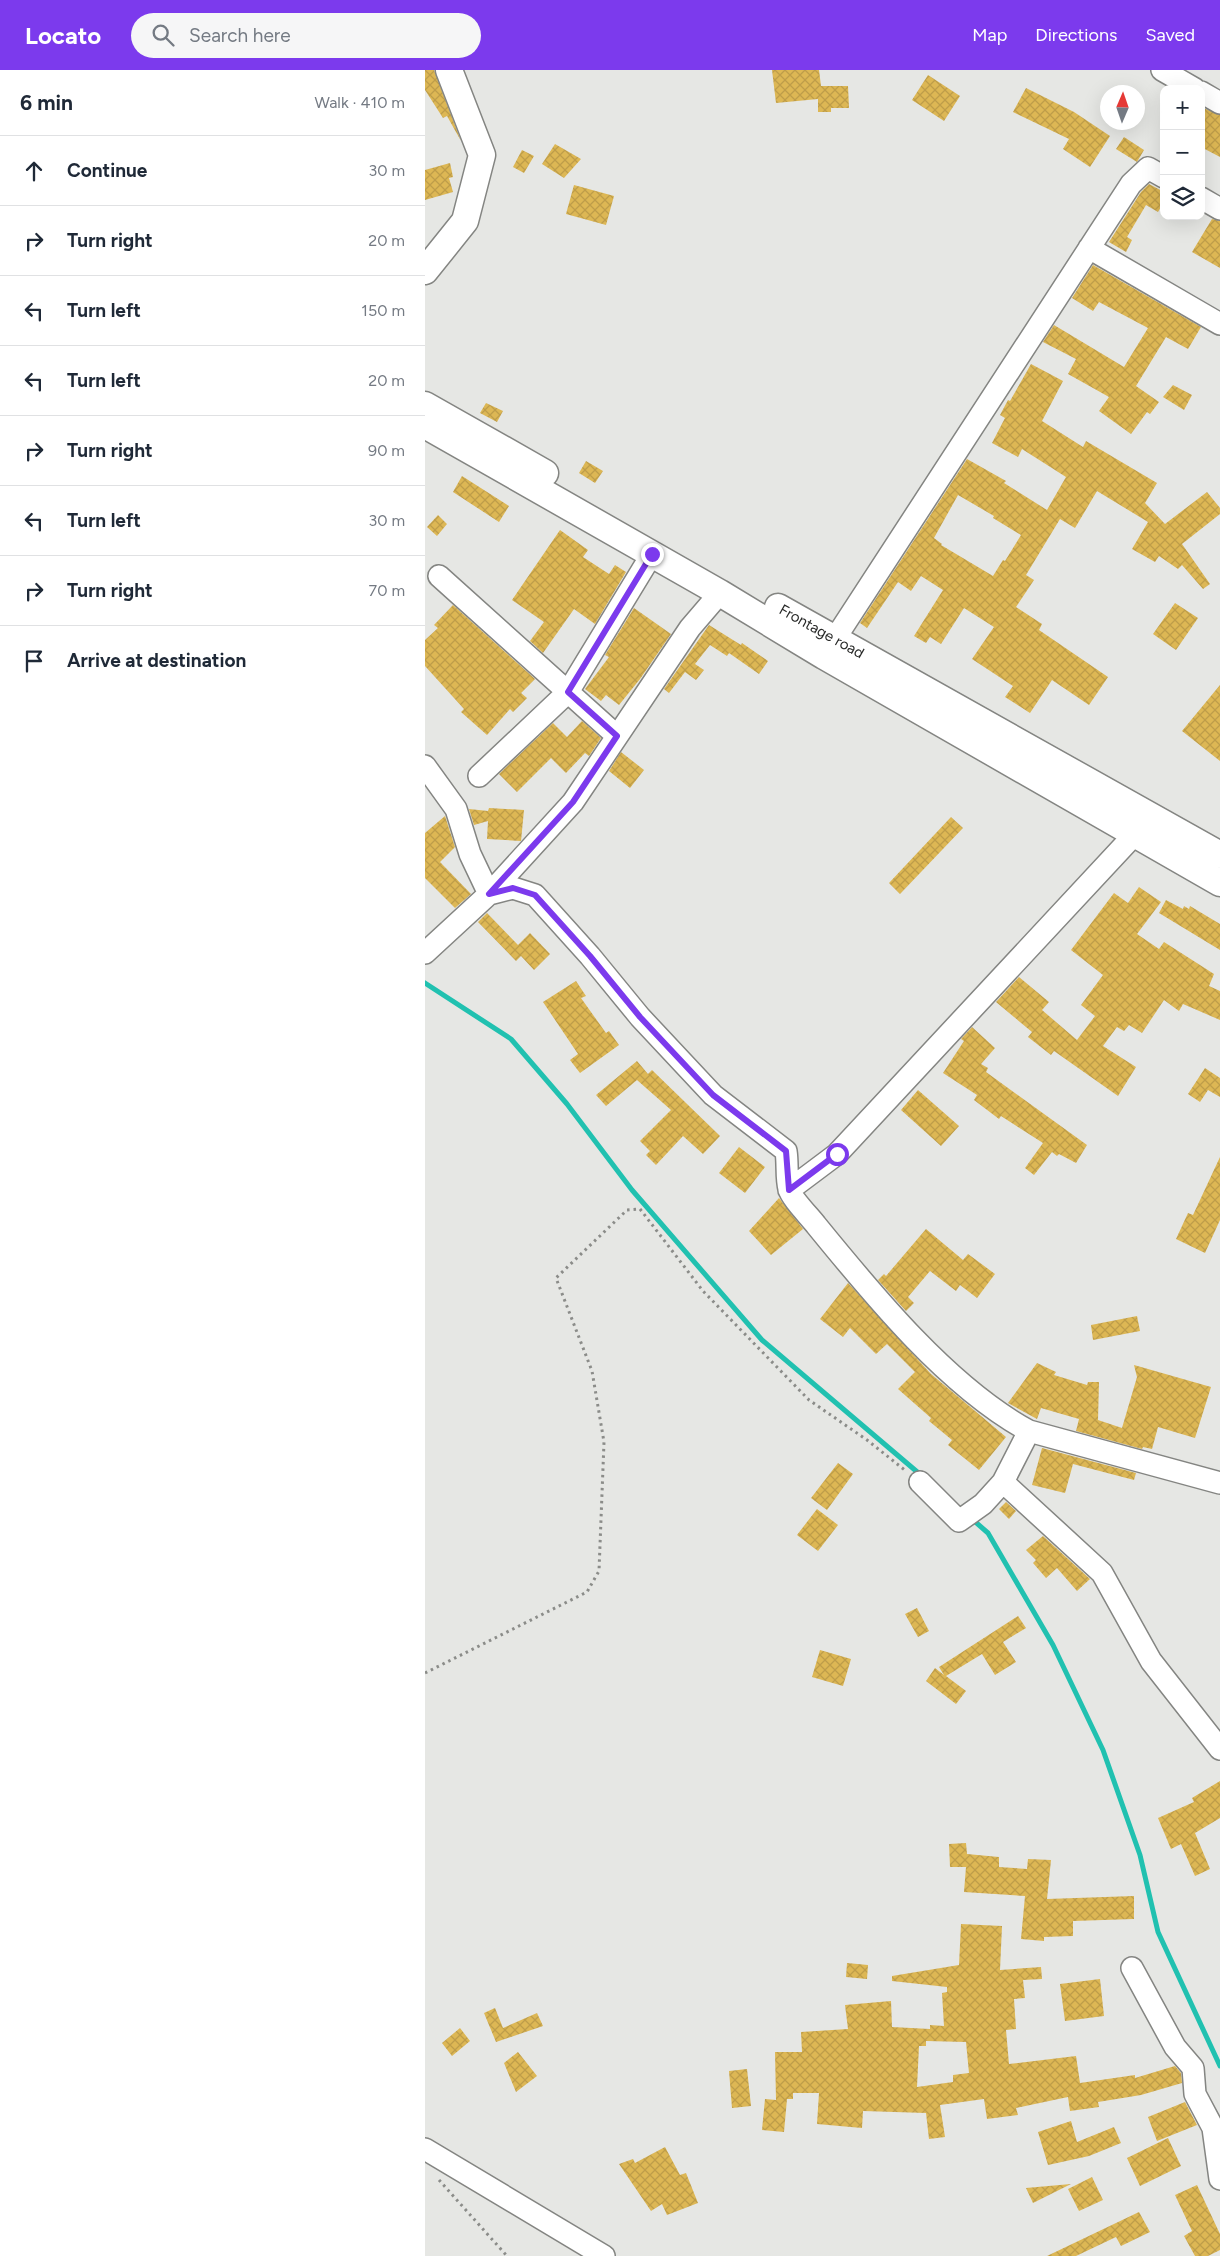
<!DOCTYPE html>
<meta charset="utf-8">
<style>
:root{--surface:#fff;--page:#f6f6f7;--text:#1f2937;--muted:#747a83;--line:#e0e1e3;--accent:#7c3aed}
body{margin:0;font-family:Figtree,sans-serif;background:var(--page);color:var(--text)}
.controls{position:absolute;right:15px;top:15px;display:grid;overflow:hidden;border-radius:10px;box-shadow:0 5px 20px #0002}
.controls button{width:45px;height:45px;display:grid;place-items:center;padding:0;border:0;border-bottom:1px solid var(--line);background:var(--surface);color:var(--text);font:25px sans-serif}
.compass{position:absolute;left:675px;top:15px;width:45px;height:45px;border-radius:50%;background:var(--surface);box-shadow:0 5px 20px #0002;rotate:2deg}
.stop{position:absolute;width:15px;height:15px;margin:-11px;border:4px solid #7c3aed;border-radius:50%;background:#fff}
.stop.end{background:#7c3aed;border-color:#fff;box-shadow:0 1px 5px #0008}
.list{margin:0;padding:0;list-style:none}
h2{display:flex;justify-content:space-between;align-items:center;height:65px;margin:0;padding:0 20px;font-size:21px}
h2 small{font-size:16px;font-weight:400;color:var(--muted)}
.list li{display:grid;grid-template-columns:32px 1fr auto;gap:15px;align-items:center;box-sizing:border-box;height:70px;padding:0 20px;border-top:1px solid var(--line)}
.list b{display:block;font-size:19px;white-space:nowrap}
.list em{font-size:16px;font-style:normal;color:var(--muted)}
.icon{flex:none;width:28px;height:28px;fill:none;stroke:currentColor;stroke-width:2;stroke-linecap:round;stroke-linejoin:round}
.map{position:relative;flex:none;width:795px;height:2186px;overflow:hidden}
header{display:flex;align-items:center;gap:30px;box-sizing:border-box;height:70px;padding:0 25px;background:var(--accent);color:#fff}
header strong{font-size:24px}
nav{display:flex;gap:28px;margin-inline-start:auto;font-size:18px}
.search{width:350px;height:45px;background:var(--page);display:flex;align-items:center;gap:12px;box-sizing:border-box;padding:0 18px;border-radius:28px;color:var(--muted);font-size:19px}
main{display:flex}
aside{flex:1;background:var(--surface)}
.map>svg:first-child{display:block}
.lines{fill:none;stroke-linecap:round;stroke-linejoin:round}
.stream{stroke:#21c1b0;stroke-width:5}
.building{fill:url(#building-cross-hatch);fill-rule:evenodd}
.minor-casing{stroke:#848582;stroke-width:24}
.major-casing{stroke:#848582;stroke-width:29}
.path{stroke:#8b8c89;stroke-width:3;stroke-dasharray:2.5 4;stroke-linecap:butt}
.minor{stroke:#fff;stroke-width:21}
.major{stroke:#fff;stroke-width:26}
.route{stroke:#7c3aed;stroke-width:6}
.labels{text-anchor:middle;stroke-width:4;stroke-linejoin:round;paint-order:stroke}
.street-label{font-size:15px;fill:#272827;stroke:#e6e7e4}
</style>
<header>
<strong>Locato</strong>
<div class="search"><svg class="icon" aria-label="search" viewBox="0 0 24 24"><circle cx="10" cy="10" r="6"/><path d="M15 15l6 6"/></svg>Search here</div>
<nav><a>Map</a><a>Directions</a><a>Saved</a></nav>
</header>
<main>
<aside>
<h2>6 min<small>Walk · 410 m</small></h2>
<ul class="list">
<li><svg class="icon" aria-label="ahead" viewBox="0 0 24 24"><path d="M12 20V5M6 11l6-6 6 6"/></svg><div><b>Continue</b></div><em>30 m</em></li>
<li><svg class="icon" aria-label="right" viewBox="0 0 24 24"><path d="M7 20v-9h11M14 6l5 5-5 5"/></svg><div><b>Turn right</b></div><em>20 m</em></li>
<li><svg class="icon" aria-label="left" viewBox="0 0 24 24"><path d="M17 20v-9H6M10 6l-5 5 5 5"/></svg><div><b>Turn left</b></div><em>150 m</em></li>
<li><svg class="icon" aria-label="left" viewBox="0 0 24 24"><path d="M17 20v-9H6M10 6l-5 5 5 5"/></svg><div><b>Turn left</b></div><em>20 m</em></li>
<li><svg class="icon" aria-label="right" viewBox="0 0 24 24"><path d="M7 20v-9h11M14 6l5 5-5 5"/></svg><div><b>Turn right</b></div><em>90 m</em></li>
<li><svg class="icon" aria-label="left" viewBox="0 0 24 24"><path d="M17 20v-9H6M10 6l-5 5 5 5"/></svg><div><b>Turn left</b></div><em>30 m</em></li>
<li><svg class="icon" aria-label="right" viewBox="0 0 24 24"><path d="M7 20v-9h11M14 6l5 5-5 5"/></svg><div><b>Turn right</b></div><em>70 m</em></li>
<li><svg class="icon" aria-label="arrive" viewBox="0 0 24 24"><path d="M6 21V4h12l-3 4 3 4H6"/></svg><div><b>Arrive at destination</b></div></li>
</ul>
</aside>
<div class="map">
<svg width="795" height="2186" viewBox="0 0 795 2186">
<defs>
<pattern id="building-cross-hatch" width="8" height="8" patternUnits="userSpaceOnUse" patternTransform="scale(1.25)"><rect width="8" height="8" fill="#ddb754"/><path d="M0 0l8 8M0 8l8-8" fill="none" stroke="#be9d49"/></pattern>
</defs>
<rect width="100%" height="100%" fill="#e6e7e4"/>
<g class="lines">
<path class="stream" d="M0 913 86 969 142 1034 207 1120 337 1270 497 1406
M547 1449 563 1463 628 1575 678 1680 715 1785 733 1862 795 1996"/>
</g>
<path class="building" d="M0 0H9L36 71 22 46 18 48 0 20Z
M347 0H394L396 16H423L424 38H406V42H393V29L351 33Z
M503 5 535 26 519 51 487 30Z
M601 18 649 42 685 66 665 97 638 79 644 69 588 42Z
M776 37 795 45V87L776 77Z
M699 67 719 80 712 92 691 79Z
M130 74 156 89 139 108 117 94Z
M97 80 109 86 99 103 88 97Z
M25 93 28 107 24 108 28 122 0 130V100Z
M724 114 739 122V132L733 142 721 135 702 167 707 170 701 182 684 172 716 122Z
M149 115 189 126 181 155 141 144Z
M787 149 795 151V198L767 182Z
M668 195 776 257 763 279 741 267 711 316 734 332 725 344 722 342 706 364 674 341 684 327 643 304 651 289 618 272 629 255 699 297 723 258 674 232 668 241 647 228Z
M606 294 638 311 617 351 658 377 661 371 732 413 720 433 740 454 782 422 795 438V444L757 474 785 514 778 519 757 495 753 499 734 486 730 492 707 479 723 452 672 421 650 458 635 449 601 505 609 510 591 537 617 554 614 560 683 607 664 635 627 610 605 643 580 627 588 616 547 589 569 557 539 538 516 574 505 567 501 573 489 566 518 520 496 506 486 521 473 512 442 558 435 553 542 389 581 411 579 413 622 440 641 407 597 379 593 387 567 373 580 348 575 345 583 330 585 331ZM533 425 569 446 568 448 596 465 580 491 578 490 568 506 516 475 517 474 509 468Z
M748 315 767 325 759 340 738 327Z
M61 333 78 341 72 352 55 343Z
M161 391 178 401 170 413 154 403Z
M37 406 84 436 74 452 28 422Z
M13 445 22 454 12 466 2 457Z
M135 460 163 480 158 487 184 504 190 495 201 502 170 554 149 539 118 583 105 571 119 552 87 530Z
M750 533 773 548 751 580 728 564Z
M28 535 110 609 96 623 102 628 88 642 85 639 62 665 36 642 39 639 0 596V570L13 558 9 555Z
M209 538 246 564 215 609 194 635 181 625 176 631 160 619 184 587 180 585Z
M284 555 316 575 317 573 343 591 334 604 304 583 302 586 285 575 270 594 279 600 271 610 260 602 244 623 239 619Z
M795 615V691L757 661Z
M157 651 176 668 164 686 160 683 141 703 126 688 92 722 74 704 128 653 142 667Z
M196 682 219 700 205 718 184 701Z
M64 738 99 740 96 771 62 769 63 751 49 755 44 739 63 741Z
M20 746 30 777 15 792 46 824 30 838 0 808V763Z
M526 747 538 758 475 824 464 813Z
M714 817 736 832 712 864 734 879 739 872 789 904 784 916 795 921V950L758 934 754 941 739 930 717 963 704 955 699 961 692 957 678 976 711 997 693 1026 629 981 626 985 603 967 607 962 571 932 594 907 624 932 617 940 652 970 670 946 656 935 678 905 646 880 689 823 703 833Z
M741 830 758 839 759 836 764 839 765 836 795 854V880L734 843Z
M62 843 93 875 105 863 125 884 109 900 96 886 91 891 53 852Z
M151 911 161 926 156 928 181 963 184 961 194 975 155 1003 145 990 153 984 118 932Z
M547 957 570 978 556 994 563 998 561 1002 662 1075 651 1093 634 1084 632 1086 627 1082 609 1105 600 1098 618 1073 576 1046 574 1049 549 1030 552 1025 518 1003 539 971 536 969Z
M212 991 223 1004 227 1000 295 1066 278 1084 258 1066 231 1095 221 1085 225 1081 215 1071 246 1040 212 1010 181 1036 171 1025Z
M780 998 795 1008V1027L783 1020 775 1032 763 1024Z
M493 1020 534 1056 516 1076 476 1040Z
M314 1077 340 1097 320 1123 294 1103Z
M795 1087V1150L780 1183 751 1169 763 1143 768 1145Z
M354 1128 378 1159 346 1185 324 1161Z
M501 1159 538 1190 543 1184 570 1204 552 1228 535 1215 531 1221 505 1201 483 1227 489 1233 481 1241 453 1210 459 1204 461 1206Z
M423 1213 506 1304 581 1367 554 1400 523 1375 527 1370 504 1351 506 1348 473 1319 490 1302 462 1274 451 1284 425 1258 418 1267 395 1249Z
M712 1246 715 1261 668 1270 666 1255Z
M612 1293 631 1302 629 1305 662 1315 663 1312H674L673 1350 697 1358 712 1307 709 1295 786 1317 770 1368 733 1357 727 1379 718 1377 717 1379 651 1361 654 1349 616 1338 612 1349 583 1333Z
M617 1378 711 1403 709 1410 648 1394 640 1423 607 1415Z
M413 1393 428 1404 402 1440 386 1428Z
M581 1432 591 1441 584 1449 574 1439Z
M392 1439 413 1455 393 1481 372 1465Z
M618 1466 665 1509 652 1521 632 1498 621 1508 608 1493 611 1490 601 1480Z
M492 1538 504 1561 493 1567 480 1544Z
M593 1546 601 1558 578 1572 591 1592 570 1605 557 1584 521 1606 541 1621 531 1634 501 1611 510 1598 519 1605 514 1597Z
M395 1580 426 1589 418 1616 387 1607Z
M795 1711V1748L770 1763 785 1799 770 1806 756 1774 746 1779 733 1748 769 1732 767 1728Z
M541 1773 542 1784 574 1787V1797L602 1799 603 1789 626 1790 622 1829 709 1826V1849L648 1851V1866L619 1867V1871L596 1869 600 1826 539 1822 541 1797H525L524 1774Z
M536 1854 577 1856 575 1900 616 1897 617 1909 598 1910 600 1928 589 1929 591 1959 581 1960 584 1994 651 1986 655 2013 710 2005V2008L750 1996 756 2003 757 2013 716 2025 673 2032 674 2037 645 2041 643 2027 591 2038 593 2045 562 2049 559 2029 515 2035 520 2067 504 2069 501 2043 438 2041 437 2058 392 2054 394 2023H368V2029H362L359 2062 337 2060 340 2029 351 2030 350 1982H377L376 1962 423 1959 420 1935 466 1931 467 1957 505 1959V1955L519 1956 517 1923 522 1922V1917L467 1911V1906L534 1895ZM501 1971 541 1972 544 2003 528 2005V2012L492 2017 494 1976H501Z
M422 1893 443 1895 442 1909 421 1907Z
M675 1909 679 1946 640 1951 635 1914Z
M70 1938 78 1958 112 1943 118 1956 71 1972 59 1943Z
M35 1958 45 1971 27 1986 17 1973Z
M93 1982 112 2006 91 2022 79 1993Z
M322 1999 326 2036 307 2038 304 2001Z
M760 2032 772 2055 732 2071 723 2047Z
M646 2051 652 2072 689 2057 696 2073 664 2086 623 2095 613 2062Z
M743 2068 756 2096 715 2116 702 2088Z
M240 2077 255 2105 261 2103 273 2133 242 2145 237 2134 226 2141 194 2094 208 2089 210 2093Z
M667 2107 678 2130 654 2141 643 2119Z
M646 2114 608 2133 601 2118Z
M772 2115 795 2164V2180L783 2186H770L759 2166 767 2161 750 2125Z
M714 2142 725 2162 696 2176 691 2167 651 2186H622Z"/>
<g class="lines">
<defs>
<path id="minor" d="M737 0 770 19
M776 22 795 33
M776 128 795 139
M664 178 795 254
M14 506 192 666
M402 581 706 114 723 98 739 107
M0 696 31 739 45 784 64 824 88 818 110 825 165 886 215 947 288 1025 361 1081C363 1093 361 1108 364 1119 366 1128 385 1147 391 1155 448 1225 524 1318 604 1361L795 1413
M54 706 143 622 227 484
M0 883 64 824 148 732 265 558 295 523
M364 1120 412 1084 709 765
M604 1361 578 1412 677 1503 726 1591 795 1679
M495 1412 534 1451 558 1434 578 1412
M707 1898 750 1977 768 1998 770 2024 788 2058 795 2109
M0 2079 179 2186"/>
<g id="major">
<path d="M0 201 40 151 57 85 24 0"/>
<path d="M0 335 120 403"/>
<path d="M0 355 295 523 399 586 795 813"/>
<path id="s1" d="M353 537 795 785"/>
</g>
</defs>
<use href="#minor" class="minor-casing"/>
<use href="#major" class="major-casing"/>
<path class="path" d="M0 1603 162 1522 174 1501 179 1372 167 1301 131 1208 202 1140 215 1139 278 1221 384 1330 442 1370 481 1401
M14 2110 82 2186"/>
<use href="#minor" class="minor"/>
<use href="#major" class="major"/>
</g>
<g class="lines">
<path class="route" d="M227 484 143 622 192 666 148 732 64 824 88 818 110 825 165 886 215 947 288 1025 361 1081 364 1120 412 1084"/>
</g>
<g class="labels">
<g class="street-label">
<text dy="5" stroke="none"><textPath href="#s1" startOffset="50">Frontage road</textPath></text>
</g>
</g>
</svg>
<div class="controls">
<button>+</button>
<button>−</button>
<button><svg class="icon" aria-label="layers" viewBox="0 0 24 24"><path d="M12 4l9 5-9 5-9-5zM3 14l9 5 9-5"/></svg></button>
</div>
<svg class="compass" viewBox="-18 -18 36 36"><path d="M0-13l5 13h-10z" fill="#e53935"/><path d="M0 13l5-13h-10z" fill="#747a83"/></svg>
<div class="stop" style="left:412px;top:1084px"></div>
<div class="stop end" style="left:227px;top:484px"></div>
</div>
</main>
